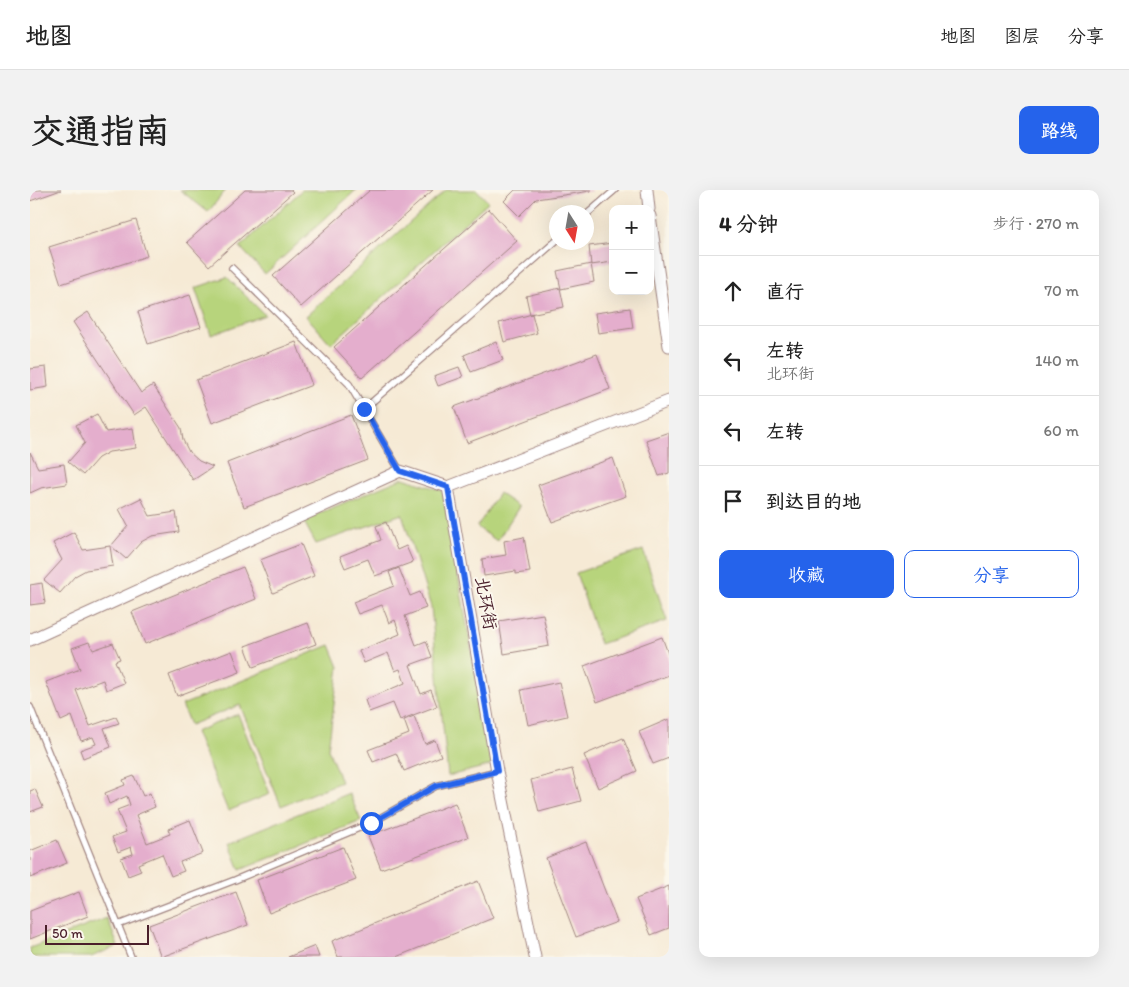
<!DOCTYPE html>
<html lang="zh">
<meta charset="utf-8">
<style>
:root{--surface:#fff;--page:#f2f2f2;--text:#222;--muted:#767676;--line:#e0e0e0;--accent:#2563eb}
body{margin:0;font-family:Itim,"LXGW WenKai TC",sans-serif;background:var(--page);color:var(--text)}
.controls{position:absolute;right:15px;top:15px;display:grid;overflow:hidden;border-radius:10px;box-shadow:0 5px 20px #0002}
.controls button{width:45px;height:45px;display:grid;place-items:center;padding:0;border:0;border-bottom:1px solid var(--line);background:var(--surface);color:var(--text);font:25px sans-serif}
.compass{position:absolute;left:519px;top:15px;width:45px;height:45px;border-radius:50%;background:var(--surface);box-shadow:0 5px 20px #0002;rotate:169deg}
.scale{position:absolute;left:15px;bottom:12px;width:104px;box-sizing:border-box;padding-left:5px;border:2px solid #4a1f2b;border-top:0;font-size:14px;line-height:18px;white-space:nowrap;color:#4a1f2b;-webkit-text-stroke:4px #fbf7ec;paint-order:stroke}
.stop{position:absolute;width:15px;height:15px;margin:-11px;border:4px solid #2563eb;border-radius:50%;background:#fff}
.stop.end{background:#2563eb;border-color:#fff;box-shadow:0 1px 5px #0008}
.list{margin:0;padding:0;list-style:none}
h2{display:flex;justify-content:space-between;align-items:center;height:65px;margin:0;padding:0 20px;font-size:21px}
h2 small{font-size:16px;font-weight:400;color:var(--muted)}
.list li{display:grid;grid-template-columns:32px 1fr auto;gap:15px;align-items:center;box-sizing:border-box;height:70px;padding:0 20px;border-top:1px solid var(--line)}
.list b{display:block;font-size:19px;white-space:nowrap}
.list p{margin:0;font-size:16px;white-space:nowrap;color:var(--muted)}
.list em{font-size:16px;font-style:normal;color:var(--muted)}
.actions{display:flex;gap:10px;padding:15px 20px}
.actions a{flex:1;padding:11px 0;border:1px solid var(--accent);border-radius:10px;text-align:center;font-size:18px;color:var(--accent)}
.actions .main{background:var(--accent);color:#fff}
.icon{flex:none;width:28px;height:28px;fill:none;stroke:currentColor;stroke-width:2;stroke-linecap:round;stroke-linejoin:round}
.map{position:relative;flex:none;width:639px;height:767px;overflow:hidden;border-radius:10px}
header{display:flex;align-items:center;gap:30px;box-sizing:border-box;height:70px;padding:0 25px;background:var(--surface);border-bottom:1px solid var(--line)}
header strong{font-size:24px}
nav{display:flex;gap:28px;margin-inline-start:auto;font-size:18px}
.intro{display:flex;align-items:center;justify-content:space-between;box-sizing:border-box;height:120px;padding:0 30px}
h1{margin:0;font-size:35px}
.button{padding:12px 22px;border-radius:10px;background:var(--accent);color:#fff;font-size:18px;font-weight:700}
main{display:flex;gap:30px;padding:0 30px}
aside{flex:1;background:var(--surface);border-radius:10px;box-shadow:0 5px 20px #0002}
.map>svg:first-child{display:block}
.green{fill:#b7d47b;stroke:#807a53}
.building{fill:#e4aecd}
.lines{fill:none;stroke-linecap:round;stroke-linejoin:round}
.service-casing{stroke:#a08480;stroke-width:8}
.minor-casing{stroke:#a08480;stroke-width:13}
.service{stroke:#fff;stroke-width:5.5}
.minor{stroke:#fff;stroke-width:11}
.route{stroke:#2563eb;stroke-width:6}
.labels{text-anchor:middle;stroke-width:4;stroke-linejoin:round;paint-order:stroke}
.street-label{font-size:18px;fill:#4a1f2b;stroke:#fbf7ec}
</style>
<header>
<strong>地图</strong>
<nav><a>地图</a><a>图层</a><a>分享</a></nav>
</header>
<div class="intro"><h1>交通指南</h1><a class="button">路线</a></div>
<main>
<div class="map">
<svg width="639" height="767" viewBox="0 0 639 767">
<rect width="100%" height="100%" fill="#fbf7ec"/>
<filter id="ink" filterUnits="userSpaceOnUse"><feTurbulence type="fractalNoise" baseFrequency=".02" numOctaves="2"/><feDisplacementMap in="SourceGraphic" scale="10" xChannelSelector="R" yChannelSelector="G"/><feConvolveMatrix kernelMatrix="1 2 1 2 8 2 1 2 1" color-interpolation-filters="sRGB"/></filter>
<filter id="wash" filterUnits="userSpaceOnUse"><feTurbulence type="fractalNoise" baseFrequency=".0096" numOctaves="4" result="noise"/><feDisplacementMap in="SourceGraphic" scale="20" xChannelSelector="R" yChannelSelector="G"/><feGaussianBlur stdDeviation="1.12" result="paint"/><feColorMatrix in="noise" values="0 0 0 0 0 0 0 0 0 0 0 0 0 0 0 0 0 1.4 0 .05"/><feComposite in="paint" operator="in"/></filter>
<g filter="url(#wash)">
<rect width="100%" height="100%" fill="#f6ead5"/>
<path class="green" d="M150 0H196L178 22Z
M272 0H326L235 84 210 57Z
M416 0H447L458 12 301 154 276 126Z
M197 87 235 125 181 145 165 98Z
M373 288 413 301 462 575 418 586 401 417 372 324 286 354 273 330Z
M469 303 489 317 467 351 447 337Z
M613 360 637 431 570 454 546 383Z
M300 455 309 477 298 559 311 592 251 616 210 515 160 535 152 515Z
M208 524 240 604 198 621 165 542Z
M319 603 331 631 210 680 199 652Z
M77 728 88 756 61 767H0V758Z"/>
<g id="blocks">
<path class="building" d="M0 0H31L0 11Z
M215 0H261L263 2 179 76 157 52Z
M340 0H403L271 117 243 86Z
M485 0H561V1L506 9 489 26 474 11Z
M459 19 487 51 332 188 304 157Z
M106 30 117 66 31 94 19 57Z
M583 53V72L561 75 559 56Z
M561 74 564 92 531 99 527 81Z
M530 98 534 117 500 124 496 106Z
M160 105 171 137 118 154 108 122Z
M600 118 603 138 568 143 565 123Z
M58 122 111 203 123 195 151 238 153 250 159 262 169 271 183 277 163 290 116 217 104 225 43 132Z
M502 124 507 143 474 152 469 133Z
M266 152 282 195 182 233 166 190Z
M466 152 473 170 441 182 434 165Z
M567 164 580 199 437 253 424 217Z
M16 177 18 197 0 200V179Z
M429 177 433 187 408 196 404 186Z
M67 224 76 242 103 238 106 258 79 262 68 268 53 285 38 272 55 253 46 235Z
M321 225 338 270 214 317 197 273Z
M639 242V283L629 286 616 250Z
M0 262 8 278 34 274 37 294 11 298 0 303Z
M583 268 596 306 522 332 508 295Z
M111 308 120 326 146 322 149 342 122 346 111 352 96 369 81 356 98 336 89 319Z
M356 332 367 360 376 356 383 372 345 386 338 369 315 378 310 366 351 350 346 336Z
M44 342 53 360 80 356 83 376 56 380 45 386 30 403 14 390 32 370 23 353Z
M494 347 500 382 486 384V381L454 386 452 369 476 365 474 351Z
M271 354 284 386 243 403 230 370Z
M213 377 226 409 115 454 102 422Z
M369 378 380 406 390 402 396 418 375 426 386 455 396 451 402 467 380 475 391 504 401 500 407 516 370 530 363 513 339 522 335 510 375 493 370 479 365 481 358 463 334 473 329 461 370 444 365 430 359 433 352 415 328 424 323 412 364 396 359 382Z
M12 393 15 413 0 415V395Z
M513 424 519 456 474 464 469 431Z
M278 433 286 454 223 477 215 456Z
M632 447 639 466V485L567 512 554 476Z
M59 452 63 460 83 453 90 469 85 471 94 493 76 500 73 490 46 500 60 536 86 527 89 533 74 538 81 557 53 568 50 560 66 554 63 547 51 551 42 526 31 531 16 492 50 479 42 458Z
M202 461 210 482 147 506 139 485Z
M529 492 537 526 498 535 491 500Z
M384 526 395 554 405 550 411 566 374 581 366 563 343 572 338 560 379 544 374 530Z
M639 529V568L623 574 609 542Z
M593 548 607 581 568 598 554 565Z
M542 579 551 611 509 622 501 590Z
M104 586 113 606 120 603 125 617 106 625 117 653 140 644 138 639 160 630 173 663 150 672 154 681 141 686 132 664 108 674 111 681 98 686 91 668 103 664 101 657 88 662 82 647 96 642 87 620 100 615 97 606 79 614 75 603 95 595 93 590Z
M5 599 13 617 0 622V601Z
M425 613 438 647 351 679 338 646Z
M27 650 37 673 0 688V661Z
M556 652 587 732 546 747 516 668Z
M313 657 326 690 239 723 227 690Z
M448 691 463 728 366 767H308L302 751Z
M639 696V738L621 745 606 709Z
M49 702 58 726 0 749V721Z
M206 702 218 735 131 767 119 735Z
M285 756 289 767H258Z"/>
</g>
</g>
<g filter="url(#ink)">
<use href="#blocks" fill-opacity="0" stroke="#a08480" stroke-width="1"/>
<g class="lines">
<defs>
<path id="service" d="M556 25 585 0
M202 78 319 194 370 281
M334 219 526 51
M0 517 101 767
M88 735 205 690 341 633 406 596 467 581"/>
<path id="minor" d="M617 0 619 19
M620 26 639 156
M0 450 370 281 418 297
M505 767 467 581 418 297 639 211"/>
</defs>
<use href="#service" class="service-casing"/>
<use href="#minor" class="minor-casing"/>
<use href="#service" class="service"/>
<use href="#minor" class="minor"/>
</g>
</g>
<g class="lines" filter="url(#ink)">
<path class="route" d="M334 219 370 281 418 297 467 581 406 596 341 633"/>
</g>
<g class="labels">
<g class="street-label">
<text transform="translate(456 413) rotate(80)" y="6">北环街</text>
</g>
</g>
</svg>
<div class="controls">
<button>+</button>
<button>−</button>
</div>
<svg class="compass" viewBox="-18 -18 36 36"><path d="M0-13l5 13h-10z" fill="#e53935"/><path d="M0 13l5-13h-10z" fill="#767676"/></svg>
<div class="scale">50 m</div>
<div class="stop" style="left:341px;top:633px"></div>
<div class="stop end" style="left:334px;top:219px"></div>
</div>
<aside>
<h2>4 分钟<small>步行 · 270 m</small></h2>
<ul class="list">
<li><svg class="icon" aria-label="ahead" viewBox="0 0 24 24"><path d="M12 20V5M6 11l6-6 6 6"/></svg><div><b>直行</b></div><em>70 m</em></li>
<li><svg class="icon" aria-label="left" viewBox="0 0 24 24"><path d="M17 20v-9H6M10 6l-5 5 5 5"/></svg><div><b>左转</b><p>北环街</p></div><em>140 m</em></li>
<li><svg class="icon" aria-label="left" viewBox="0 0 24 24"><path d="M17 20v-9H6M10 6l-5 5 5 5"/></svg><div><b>左转</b></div><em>60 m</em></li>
<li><svg class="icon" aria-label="arrive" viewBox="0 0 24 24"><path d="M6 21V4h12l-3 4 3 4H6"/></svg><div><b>到达目的地</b></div></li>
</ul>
<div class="actions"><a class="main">收藏</a><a>分享</a></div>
</aside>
</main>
